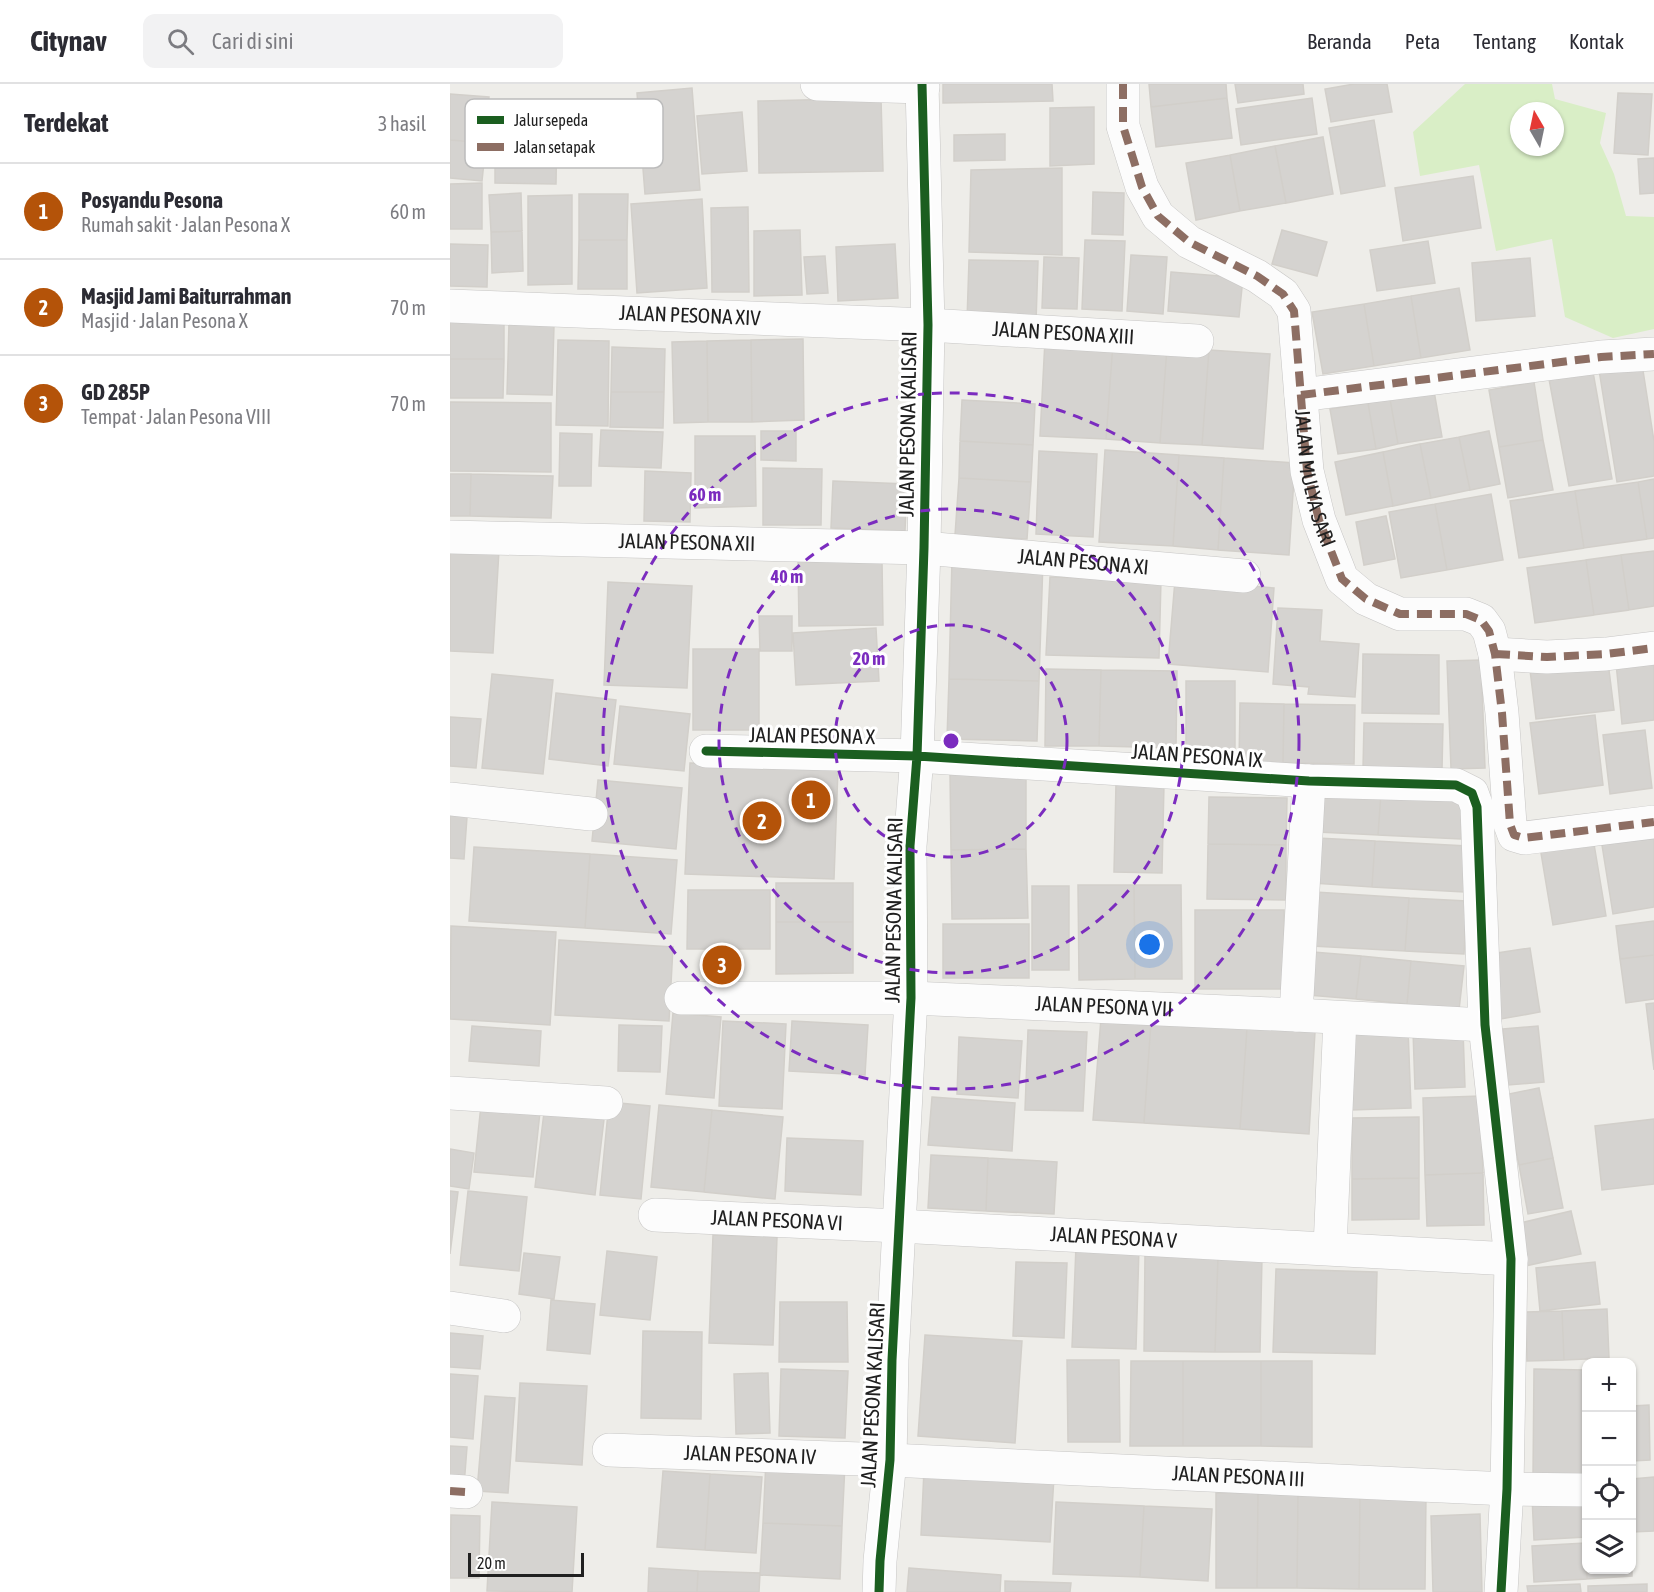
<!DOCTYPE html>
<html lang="id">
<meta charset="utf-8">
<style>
:root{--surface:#fff;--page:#f2f2f3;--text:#2b2b33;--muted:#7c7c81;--line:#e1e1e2;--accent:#b45309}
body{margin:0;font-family:"Asap Condensed",sans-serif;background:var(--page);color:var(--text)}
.controls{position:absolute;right:18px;bottom:18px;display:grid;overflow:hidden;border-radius:12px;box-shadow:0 2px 4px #0004}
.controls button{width:54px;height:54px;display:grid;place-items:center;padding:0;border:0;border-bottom:2px solid var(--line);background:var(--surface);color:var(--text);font:30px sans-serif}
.compass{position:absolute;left:1060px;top:18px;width:54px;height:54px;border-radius:50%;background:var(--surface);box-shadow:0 2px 4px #0004;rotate:351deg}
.scale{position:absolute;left:18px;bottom:15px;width:116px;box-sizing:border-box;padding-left:6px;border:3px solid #202020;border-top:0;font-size:16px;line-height:21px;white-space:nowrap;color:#202020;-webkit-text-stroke:4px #fff;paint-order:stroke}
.you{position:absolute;left:700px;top:861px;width:21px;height:21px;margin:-15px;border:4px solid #fff;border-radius:50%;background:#1a73e8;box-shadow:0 0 0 9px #1a73e833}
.badge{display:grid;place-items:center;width:39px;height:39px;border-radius:50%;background:var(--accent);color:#fff;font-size:20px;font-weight:700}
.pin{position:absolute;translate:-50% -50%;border:3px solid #fff;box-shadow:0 2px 6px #0006}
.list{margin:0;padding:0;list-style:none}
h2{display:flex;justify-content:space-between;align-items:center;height:78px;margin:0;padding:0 24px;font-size:26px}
h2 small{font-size:20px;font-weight:400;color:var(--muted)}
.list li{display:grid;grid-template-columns:39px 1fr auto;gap:18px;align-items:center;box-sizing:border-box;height:96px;padding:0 24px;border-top:2px solid var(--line)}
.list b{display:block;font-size:22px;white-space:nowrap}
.list p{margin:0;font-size:20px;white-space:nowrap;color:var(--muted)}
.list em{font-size:20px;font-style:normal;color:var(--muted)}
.icon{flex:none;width:33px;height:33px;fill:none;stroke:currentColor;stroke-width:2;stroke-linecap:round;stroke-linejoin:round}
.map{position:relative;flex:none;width:1204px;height:1508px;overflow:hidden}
header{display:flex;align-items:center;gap:36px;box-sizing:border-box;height:84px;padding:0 30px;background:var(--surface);border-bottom:2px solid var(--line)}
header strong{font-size:28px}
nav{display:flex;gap:33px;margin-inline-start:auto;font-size:21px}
.search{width:420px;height:54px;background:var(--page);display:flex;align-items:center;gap:15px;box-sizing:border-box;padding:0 21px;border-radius:12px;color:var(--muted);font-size:22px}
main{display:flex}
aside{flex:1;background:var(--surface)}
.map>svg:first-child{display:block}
.grass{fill:#d9eec6;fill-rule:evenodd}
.building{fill:#d5d3d0;stroke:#d2cfca;stroke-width:1.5}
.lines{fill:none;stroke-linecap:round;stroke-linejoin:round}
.street-casing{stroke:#c7c6c5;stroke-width:34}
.street{stroke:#fcfcfc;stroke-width:33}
.quiet{stroke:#8d6e63;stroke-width:8;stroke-dasharray:15 8;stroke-linecap:butt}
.cycleway-casing{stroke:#fff;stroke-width:13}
.cycleway{stroke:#1b5e20;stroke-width:9}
.ring{fill:none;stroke:#7b2cbf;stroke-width:3;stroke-dasharray:10 8}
.labels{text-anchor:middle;stroke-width:6;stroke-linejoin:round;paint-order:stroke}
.street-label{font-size:21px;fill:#202020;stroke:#fff}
.key{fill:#fff;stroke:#bcbcbc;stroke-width:1.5}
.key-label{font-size:16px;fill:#202020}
.centre{fill:#7b2cbf;stroke:#fff;stroke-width:3}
.ring-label{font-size:18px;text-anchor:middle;font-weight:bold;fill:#7b2cbf;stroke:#fff;stroke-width:6;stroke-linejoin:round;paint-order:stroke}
</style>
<header>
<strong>Citynav</strong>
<div class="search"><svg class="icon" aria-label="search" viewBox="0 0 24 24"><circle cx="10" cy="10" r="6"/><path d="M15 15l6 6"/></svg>Cari di sini</div>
<nav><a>Beranda</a><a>Peta</a><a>Tentang</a><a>Kontak</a></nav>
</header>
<main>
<aside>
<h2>Terdekat<small>3 hasil</small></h2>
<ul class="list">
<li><span class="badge">1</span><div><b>Posyandu Pesona</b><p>Rumah sakit · Jalan Pesona X</p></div><em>60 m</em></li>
<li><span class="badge">2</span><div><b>Masjid Jami Baiturrahman</b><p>Masjid · Jalan Pesona X</p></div><em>70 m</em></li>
<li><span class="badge">3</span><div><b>GD 285P</b><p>Tempat · Jalan Pesona VIII</p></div><em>70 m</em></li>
</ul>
</aside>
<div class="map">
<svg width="1204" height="1508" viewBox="0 0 1204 1508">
<rect width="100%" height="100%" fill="#eeede9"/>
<path class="grass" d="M1015 0H1102L1105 15 1156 29 1150 59 1164 90 1176 132 1204 133V245L1163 254 1115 233 1102 155 1046 167 1029 81 970 92 963 48ZM1069 27H1105V63H1069Z"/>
<path class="building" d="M493 0H602L603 17 493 19Z
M699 0H776L777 14 701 23Z
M785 0H853L854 10 788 19Z
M904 0H937L942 28 881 38 875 5Z
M242 4 250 106 195 110 187 9Z
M1168 9 1202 10 1198 71 1164 69Z
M0 10 39 13 36 59 0 56Z
M431 14 433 87 309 89 308 17Z
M777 14 782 54 706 63 701 23Z
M862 14 867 50 791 61 786 25Z
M644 23V80L600 82V24Z
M292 28 297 87 252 90 247 32Z
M924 36 935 102 891 110 879 44Z
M45 39 107 40 106 100 45 99Z
M555 50V76L504 77V51Z
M873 53 883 110 836 119 825 62Z
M0 56 36 59 32 97 0 94Z
M825 62 836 119 790 127 780 71Z
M780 71 790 127 746 136 736 79Z
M1204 74V109L1190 110 1188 75Z
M612 84V171L519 168 521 86Z
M1023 92 1031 144 953 157 945 104Z
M32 99V145H0V100Z
M643 108 674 109 673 151 642 150Z
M71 109 72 147 41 148 39 111Z
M129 110H178L177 156H129Z
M122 111V200L78 201V112Z
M252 115 257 204 187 209 181 120Z
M298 123 299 208H262L261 124Z
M350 146 352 211 304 212V147Z
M832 146 877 158 867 192 822 180Z
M72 147 73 187 42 189 41 148Z
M129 156H177V205H128Z
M635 156 675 157 672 227 632 225Z
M978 157 985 199 927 207 920 166Z
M0 160 38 161 37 203 0 202Z
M445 160 448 214 388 217 386 163Z
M681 171 717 173 713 230 677 227Z
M375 172 378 209 357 210 354 173Z
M594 173 629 174 627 225 592 224Z
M1080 174 1085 232 1026 237 1022 179Z
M519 176 588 177 586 238 517 237Z
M721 188 793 194 789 233 718 227Z
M1009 204 1020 266 971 274 961 212Z
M961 212 971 274 924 282 914 220Z
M914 220 924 282 873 290 862 228Z
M0 234H54V275H0Z
M59 239 104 241 102 311 57 310Z
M353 255 354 336 302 338 301 256Z
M108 256 159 257 158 342 106 341Z
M301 256 302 338H258L257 257Z
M595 256 663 259 656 355 590 352Z
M257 257 258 338 224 339 222 258Z
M663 259 717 263 710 359 656 355Z
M162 263 215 265 214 308H161Z
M717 263 759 266 752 361 710 359Z
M759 266 820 270 813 365 752 361Z
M0 275H54L53 314H0Z
M1192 280 1204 357V392L1167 398 1149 286Z
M1143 288 1162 395 1119 402 1099 295Z
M1084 298 1093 356 1049 363 1039 306Z
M984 307 992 353 948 360 940 315Z
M161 308H214L213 344 160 343Z
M940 315 948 360 926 365 918 319Z
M512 316 585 320 583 361 510 357Z
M0 318 101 319V388L0 387Z
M918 319 926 365 888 370 880 325Z
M151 346 213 348 211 384 149 382Z
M311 347H346V377L311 376Z
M1039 347 1050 400 1020 406 1009 353Z
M110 349 142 350 141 402H109Z
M245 352H305L306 422 245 424Z
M1009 353 1020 406 981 414 970 360Z
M1093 356 1103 406 1058 414 1049 363Z
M510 357 583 361 581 398 509 394Z
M970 360 981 414 943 422 933 368Z
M655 366 729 371 723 462 649 458Z
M589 367 647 370 643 453 586 450Z
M933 368 943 422 896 431 885 378Z
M729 371 774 374 768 466 723 462Z
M774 374 845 379 839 471 768 466Z
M313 384 372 385 371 441H313Z
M195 387 241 389 240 438 194 437Z
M0 390H21L20 432H0Z
M21 390 103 392 101 434 20 432Z
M509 394 581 398 577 455 505 451Z
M1204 395V454L1197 455 1188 398Z
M383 397 457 400 455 447 381 444Z
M1188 398 1197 455 1134 464 1125 407Z
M1125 407 1134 464 1069 474 1060 417Z
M1041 410 1053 476 997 486 985 420Z
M985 420 997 486 951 494 939 428Z
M936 432 945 475 914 481 906 438Z
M0 463 49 466 43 569 0 567Z
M1204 467V522L1179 526 1171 471Z
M1171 471 1179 526 1144 531 1136 476Z
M502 475 593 477 589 597 499 595Z
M1136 476 1144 531 1085 539 1077 484Z
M348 477H432L433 541 349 542Z
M600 493 711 496 709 574 596 571Z
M725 496 824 504 818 588 718 580Z
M158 498 242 502 237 604 154 601Z
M828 524 872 526 870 557 909 560 905 613 858 610 859 603 823 600Z
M309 532H342V567H310Z
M426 544 429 597 346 601 343 549Z
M243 565H309V646H243Z
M913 570 989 571V630L912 629Z
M1204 575V636L1172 640 1166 579Z
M1031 576 1035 684 1001 685 997 577Z
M1158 578 1164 626 1086 635 1080 586Z
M596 585 651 586 649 662H595Z
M651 586 727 587 726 664 649 662Z
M42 590 103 596 93 690 32 684Z
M499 595 589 597 587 657 497 655Z
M736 597H785V666L736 667Z
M106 609 166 616 158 682 99 675Z
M790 619 834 620 833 679 789 678Z
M834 620 905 621 904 680 833 679Z
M170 622 240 630 234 687 164 680Z
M1145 631 1153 701 1089 710 1080 639Z
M0 633 31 635 26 684 0 682Z
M914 639 993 640 992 686 913 685Z
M1195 646 1202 704 1160 710 1153 651Z
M240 679 388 684 384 795 235 790Z
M576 687V765L501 766 500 688Z
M148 696 232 704 226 765 142 757Z
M666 699 714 700 712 789 664 788Z
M871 705 931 709 928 751 868 748Z
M931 709 1013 713 1011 755 928 751Z
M759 713 837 714 836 761 758 760Z
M0 718 18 719 14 775 0 774Z
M1204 747V823L1163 830 1151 755Z
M867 754 925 757 922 803 863 799Z
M1143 754 1156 832 1103 841 1090 763Z
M925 757 1017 762 1014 808 922 803Z
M758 760 836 761V816L757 815Z
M24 763 140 770 135 844 19 837Z
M576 765 578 834 502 835 501 766Z
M140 770 227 776 221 850 135 844Z
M326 799H403V838H326Z
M628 801H684L685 895 629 896Z
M684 801H731L732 895H685Z
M582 802H619V886H582Z
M238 806H320V865H237Z
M865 808 959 814 955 867 862 862Z
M959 814 1017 817 1014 870 955 867Z
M745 826H834V905H745Z
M1204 837V871L1170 875 1166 842Z
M326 838H403V889L326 890Z
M493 840H579V894H493Z
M1 842 106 848 100 941 0 935Z
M109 856 223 863 219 937 105 931Z
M1080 864 1090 928 1051 935 1041 870Z
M255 868 290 869V893L255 892Z
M863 868 911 872 906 915 858 911Z
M1204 871V915L1176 919 1170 875Z
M911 872 961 877 957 920 906 915Z
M961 877 1014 882 1009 926 957 920Z
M1204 919V986L1196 920Z
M223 929 271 933 264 1014 216 1010Z
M651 934 701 938 694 1039 643 1036Z
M273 937 336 940 332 1025 269 1022Z
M342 937 418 941 415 991 339 987Z
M701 938 797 944 790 1045 694 1039Z
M169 941 212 942 210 988 168 987Z
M22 942 91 947 89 982 19 977Z
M1088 942 1094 998 1058 1001 1053 945Z
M797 944 865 948 859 1050 790 1045Z
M958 944 961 1024 901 1026 898 946Z
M578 946 637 948 633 1027 575 1026Z
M1013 946 1015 1003 965 1005 963 947Z
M509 953 572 957 568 1014 507 1010Z
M1089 1004 1103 1074 1069 1081 1054 1011Z
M1030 1012 1033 1089 975 1091 973 1014Z
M482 1013 565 1019 562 1067 478 1061Z
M159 1018 200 1022 191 1115 150 1111Z
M95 1020 155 1027 145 1111 85 1103Z
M31 1021 90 1028 83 1093 24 1088Z
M209 1021 262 1026 254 1108 201 1103Z
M262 1026 333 1033 325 1115 254 1108Z
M969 1033V1094L902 1095V1034Z
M1204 1035V1100L1152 1106 1145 1042Z
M337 1054 413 1057 411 1111 335 1107Z
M0 1065 24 1069 19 1105 0 1102Z
M481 1071 538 1074 536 1127 478 1124Z
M538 1074 607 1078 604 1130 536 1127Z
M1103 1074 1113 1124 1078 1130 1069 1081Z
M1033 1089 1034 1141 977 1142 975 1091Z
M969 1094V1135L902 1136V1095Z
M0 1107 8 1108 0 1170Z
M18 1107 77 1113 69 1187 10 1181Z
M1121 1127 1131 1170 1075 1182 1066 1140Z
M263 1151 327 1153 323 1261 259 1259Z
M626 1162 689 1164 686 1265 622 1263Z
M157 1167 207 1173 200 1236 150 1231Z
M74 1169 110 1173 104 1215 69 1210Z
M695 1170 768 1172 765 1268 694 1267Z
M768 1172 812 1173 810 1268H765Z
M566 1178 617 1179 614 1254 563 1252Z
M1145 1178 1150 1220 1090 1227 1086 1184Z
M826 1185 927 1188 925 1270 823 1268Z
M101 1216 145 1220 140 1270 97 1266Z
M330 1218H397L398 1278H329Z
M1157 1225 1159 1274 1114 1276 1112 1227Z
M1112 1227 1114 1276 1077 1277 1076 1228Z
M193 1247 252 1248 251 1335 191 1334Z
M0 1249 33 1252 30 1285 0 1283Z
M475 1251 572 1257 565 1359 468 1352Z
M617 1276H669L670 1358H618Z
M681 1277H733V1362H680Z
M733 1277H811V1362H733Z
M811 1277H862V1363L811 1362Z
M331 1285 398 1287 395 1354 329 1352Z
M1084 1285 1136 1286V1393L1083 1392Z
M318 1289 320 1349 286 1350 284 1290Z
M0 1290 28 1292 23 1355 0 1353Z
M70 1299 137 1302 132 1381 66 1377Z
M35 1312 65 1314 58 1409 27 1407Z
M1199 1321 1200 1376 1182 1377V1322Z
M0 1362 17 1363 14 1402 0 1400Z
M316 1376 395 1380 392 1442 313 1439Z
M474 1386 604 1393 600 1458 471 1451Z
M213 1387 260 1390 255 1466 207 1463Z
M260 1390 312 1393 306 1469 255 1466Z
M1204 1393V1447L1182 1448V1395Z
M808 1408 848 1409 847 1504H807Z
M808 1408 807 1504H766V1409Z
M848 1409H910L909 1505 847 1504Z
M910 1409 976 1410 975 1505H909Z
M1136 1410V1453L1084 1456 1082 1412Z
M42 1418 127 1423 122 1508 37 1507Z
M606 1418 694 1422 690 1493 603 1490Z
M694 1422 762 1425 758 1497 690 1493Z
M1030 1430 1032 1508H983L981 1432Z
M1 1431 30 1432 29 1494H0Z
M313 1439 392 1442 390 1495 310 1491Z
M1135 1459 1137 1495 1084 1498 1082 1462Z
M1182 1475V1492L1137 1495V1486H1182Z
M199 1484 248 1487 247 1508H198Z
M459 1484 551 1491 550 1508H457Z
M248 1487 310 1489 309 1508H247Z
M555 1497 621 1499 620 1508H555Z
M1130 1500 1131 1508H1078L1077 1502Z
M1197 1500V1508H1138V1502Z"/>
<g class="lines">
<defs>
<g id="street">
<path d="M367 0 473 3"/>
<path d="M673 0V42L692 103 708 132 739 158 807 192 833 210 844 227 857 387 869 436 892 495 916 515 950 530H1016L1031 536 1039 547 1045 570 1052 629 1060 740 1064 751 1074 754 1204 738"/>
<path id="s1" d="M0 222 478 241 747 257"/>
<path d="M851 311 1151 273 1204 270"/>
<path id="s2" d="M0 453 474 464 794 492"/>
<path d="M1045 570 1097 573 1156 570 1204 564"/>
<path d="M256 667 467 672 859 697 1006 701 1022 709 1027 723 1035 941 1061 1175 1057 1405 1051 1508"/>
<path d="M0 715 141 730"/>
<path id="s3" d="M231 914H461L846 931 1035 941"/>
<path d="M846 931 859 697"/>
<path d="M0 1009 156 1019"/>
<path id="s4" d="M205 1131 449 1142 1061 1175"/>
<path d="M880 1164 890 934"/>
<path d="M0 1224 54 1232"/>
<path id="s5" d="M159 1366 440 1376 1057 1405 1136 1406"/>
<path d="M0 1407 16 1408"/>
<path d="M429 1508 430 1477 440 1376 442 1276 461 914 460 762 467 672 474 464 478 241 472 0"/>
</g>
</defs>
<use href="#street" class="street-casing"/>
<use href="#street" class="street"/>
<g class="quiet">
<path id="s6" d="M673 0V42L692 103 708 132 739 158 807 192 833 210 844 227 857 387 869 436 892 495 916 515 950 530H1016L1031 536 1039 547 1045 570 1052 629 1060 740 1064 751 1074 754 1204 738"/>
<path d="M851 311 1151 273 1204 270"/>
<path d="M1045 570 1097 573 1156 570 1204 564"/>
<path d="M0 1407 16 1408"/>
</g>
<defs>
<path id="cycleway" d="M256 667 467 672 859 697 1006 701 1022 709 1027 723 1035 941 1061 1175 1057 1405 1051 1508
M429 1508 430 1477 440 1376 442 1276 461 914 460 762 467 672 474 464 478 241 472 0"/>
</defs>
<use href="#cycleway" class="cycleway-casing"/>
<use href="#cycleway" class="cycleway"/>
</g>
<g class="ring">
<circle cx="501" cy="657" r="116"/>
<circle cx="501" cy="657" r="232"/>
<circle cx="501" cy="657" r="348"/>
</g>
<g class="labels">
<g class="street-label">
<text dy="7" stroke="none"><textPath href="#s1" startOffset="240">JALAN PESONA XIV</textPath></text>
<text dy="7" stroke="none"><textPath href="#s1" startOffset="614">JALAN PESONA XIII</textPath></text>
<text transform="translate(458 340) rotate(-89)" y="7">JALAN PESONA KALISARI</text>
<text dy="7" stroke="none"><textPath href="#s6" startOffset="476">JALAN MULYA SARI</textPath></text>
<text dy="7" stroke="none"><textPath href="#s2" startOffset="237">JALAN PESONA XII</textPath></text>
<text dy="7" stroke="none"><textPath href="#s2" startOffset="634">JALAN PESONA XI</textPath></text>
<text transform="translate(362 652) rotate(1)" y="7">JALAN PESONA X</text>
<text transform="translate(747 672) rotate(4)" y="7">JALAN PESONA IX</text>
<text transform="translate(444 826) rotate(-89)" y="7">JALAN PESONA KALISARI</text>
<text dy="7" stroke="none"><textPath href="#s3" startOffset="423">JALAN PESONA VII</textPath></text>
<text dy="7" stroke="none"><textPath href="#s4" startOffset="122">JALAN PESONA VI</textPath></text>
<text dy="7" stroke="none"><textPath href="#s4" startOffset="459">JALAN PESONA V</textPath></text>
<text transform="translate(423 1311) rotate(-87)" y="7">JALAN PESONA KALISARI</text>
<text dy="7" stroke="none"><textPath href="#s5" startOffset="141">JALAN PESONA IV</textPath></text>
<text dy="7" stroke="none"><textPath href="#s5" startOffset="630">JALAN PESONA III</textPath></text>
</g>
</g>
<rect x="15" y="15" width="198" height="69" rx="9" class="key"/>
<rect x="27" y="32" width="27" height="8" fill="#1b5e20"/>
<rect x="27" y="59" width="27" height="8" fill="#8d6e63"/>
<g class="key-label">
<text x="64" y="42">Jalur sepeda</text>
<text x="64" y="69">Jalan setapak</text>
</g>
<circle cx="501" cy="657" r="9" class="centre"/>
<g class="ring-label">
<text x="255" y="417">60 m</text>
<text x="337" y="499">40 m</text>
<text x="419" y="581">20 m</text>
</g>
</svg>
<div class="controls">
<button>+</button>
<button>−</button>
<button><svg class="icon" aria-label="locate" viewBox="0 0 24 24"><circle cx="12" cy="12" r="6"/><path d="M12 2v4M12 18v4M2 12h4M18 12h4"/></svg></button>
<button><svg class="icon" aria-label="layers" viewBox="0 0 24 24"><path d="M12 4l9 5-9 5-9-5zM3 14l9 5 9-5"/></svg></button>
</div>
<svg class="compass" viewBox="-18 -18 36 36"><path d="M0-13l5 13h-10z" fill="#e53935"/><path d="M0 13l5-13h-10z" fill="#7c7c81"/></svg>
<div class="scale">20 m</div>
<div class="you"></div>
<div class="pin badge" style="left:361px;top:716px">1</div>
<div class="pin badge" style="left:312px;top:737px">2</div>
<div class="pin badge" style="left:272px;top:881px">3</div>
</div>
</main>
